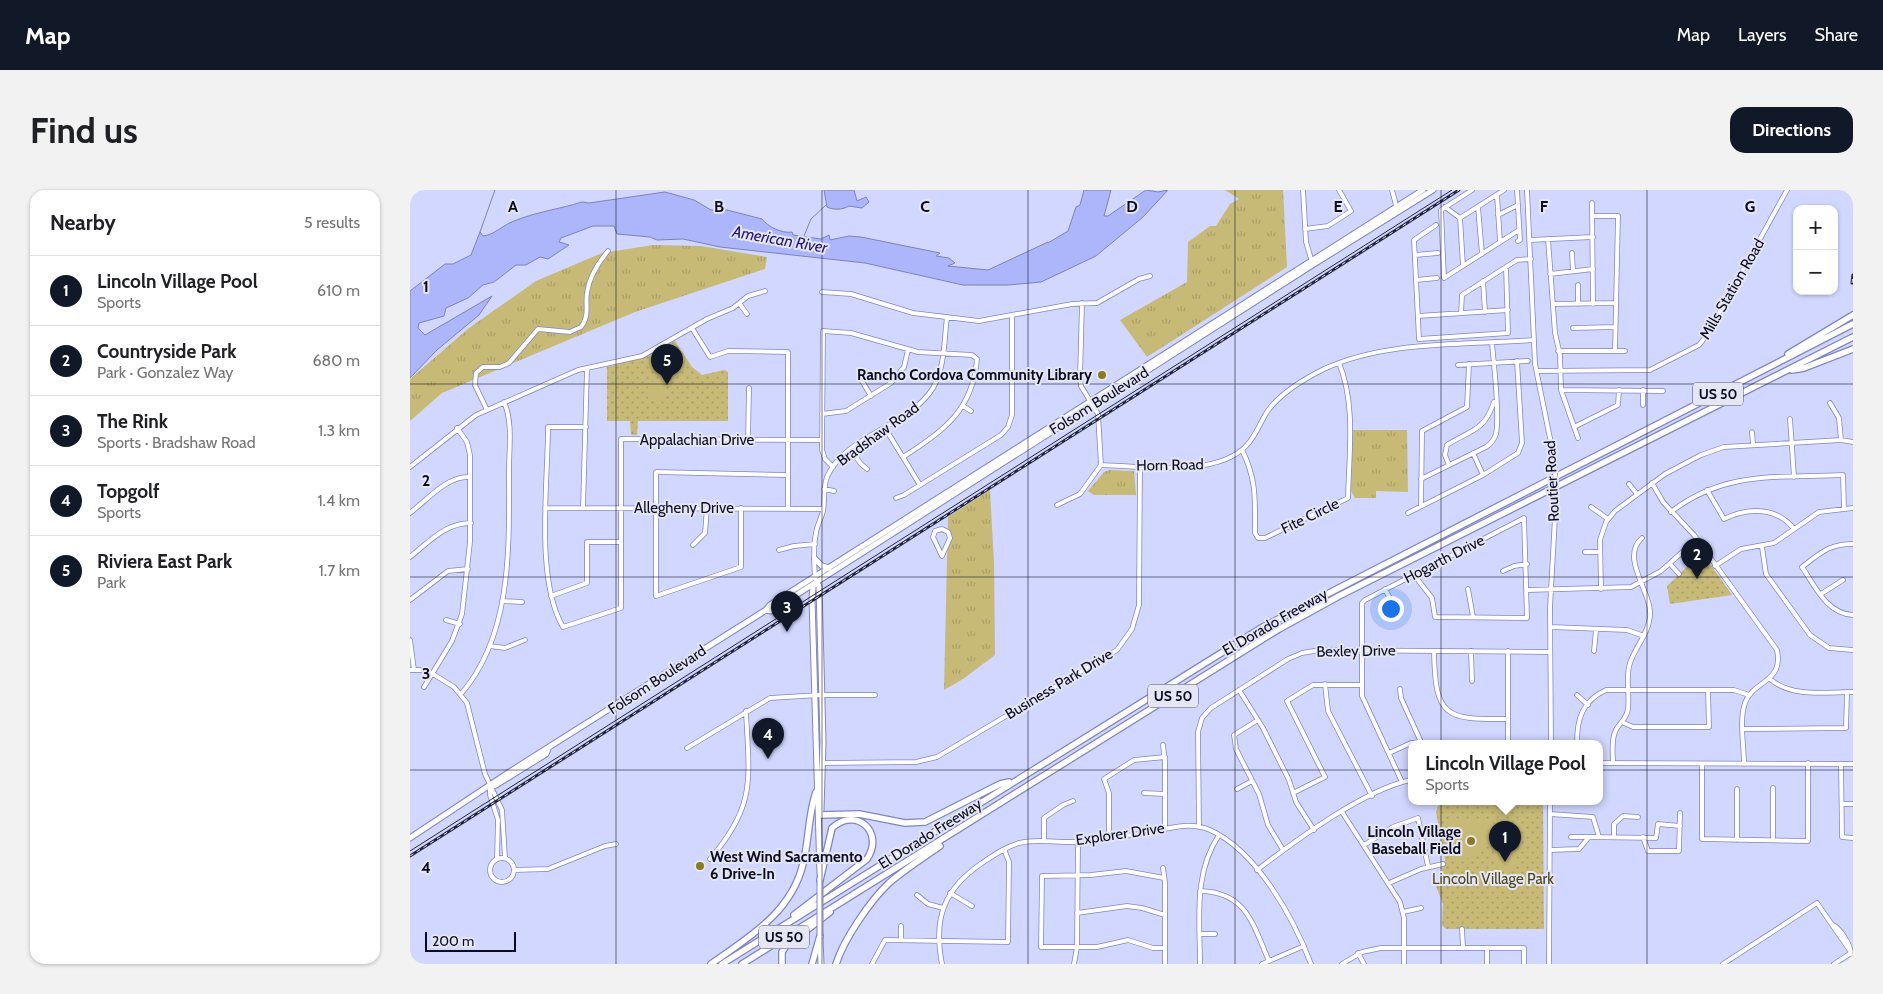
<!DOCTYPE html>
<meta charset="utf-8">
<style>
:root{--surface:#fff;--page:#f2f2f2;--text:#202124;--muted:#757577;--line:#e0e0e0;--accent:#111827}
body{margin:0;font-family:Cabin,sans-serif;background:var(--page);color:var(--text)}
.controls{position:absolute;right:15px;top:15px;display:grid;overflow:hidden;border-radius:10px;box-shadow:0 1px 4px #0004}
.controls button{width:45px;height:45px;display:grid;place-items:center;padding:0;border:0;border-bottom:1px solid var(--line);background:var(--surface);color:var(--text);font:25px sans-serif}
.scale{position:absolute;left:15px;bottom:12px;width:91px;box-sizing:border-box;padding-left:5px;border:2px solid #0b0c22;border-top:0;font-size:14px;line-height:18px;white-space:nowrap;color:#0b0c22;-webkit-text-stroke:4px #e4e6f4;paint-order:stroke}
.you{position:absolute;left:980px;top:418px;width:18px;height:18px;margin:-12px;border:4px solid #fff;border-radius:50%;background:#1a73e8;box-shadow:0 0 0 8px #1a73e833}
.badge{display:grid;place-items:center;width:32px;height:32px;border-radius:50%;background:var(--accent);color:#fff;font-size:16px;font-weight:700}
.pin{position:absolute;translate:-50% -41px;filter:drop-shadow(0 1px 2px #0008)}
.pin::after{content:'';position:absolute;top:26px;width:18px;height:15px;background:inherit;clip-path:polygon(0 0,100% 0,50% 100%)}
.popup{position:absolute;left:998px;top:550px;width:195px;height:65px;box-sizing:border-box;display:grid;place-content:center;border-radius:10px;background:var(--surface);filter:drop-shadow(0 1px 4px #0005);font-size:16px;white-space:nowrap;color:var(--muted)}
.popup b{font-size:19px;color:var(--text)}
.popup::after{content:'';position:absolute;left:50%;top:100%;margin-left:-10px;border:10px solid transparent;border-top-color:var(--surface)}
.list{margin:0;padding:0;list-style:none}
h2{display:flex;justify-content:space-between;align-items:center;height:65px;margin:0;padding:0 20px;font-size:21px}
h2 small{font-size:16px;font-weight:400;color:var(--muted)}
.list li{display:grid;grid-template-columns:32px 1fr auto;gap:15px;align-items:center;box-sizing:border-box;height:70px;padding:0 20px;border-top:1px solid var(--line)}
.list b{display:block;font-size:19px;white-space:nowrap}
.list p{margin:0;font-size:16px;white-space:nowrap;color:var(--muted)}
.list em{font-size:16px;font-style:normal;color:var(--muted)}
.map{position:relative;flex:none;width:1443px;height:774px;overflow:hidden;border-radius:15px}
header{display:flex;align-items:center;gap:30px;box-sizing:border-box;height:70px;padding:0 25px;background:var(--accent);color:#fff}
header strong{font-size:24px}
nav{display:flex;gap:28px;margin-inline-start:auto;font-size:18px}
.intro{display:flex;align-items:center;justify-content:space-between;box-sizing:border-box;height:120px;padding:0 30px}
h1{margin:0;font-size:35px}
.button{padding:12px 22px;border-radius:15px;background:var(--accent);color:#fff;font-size:18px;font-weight:700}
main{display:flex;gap:30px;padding:0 30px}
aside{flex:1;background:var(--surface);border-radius:15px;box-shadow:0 1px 4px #0004}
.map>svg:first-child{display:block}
.grass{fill:url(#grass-tufts)}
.park{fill:url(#park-dots)}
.pitch{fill:#c7ba77}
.water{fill:#adb6fa;stroke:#7c83b9}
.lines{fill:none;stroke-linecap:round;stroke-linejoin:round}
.stream{stroke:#7c83b9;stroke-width:1}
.minor-casing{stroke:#7f86c3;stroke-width:5.5}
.major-casing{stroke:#7f86c3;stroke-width:7}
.highway-casing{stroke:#7f86c3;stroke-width:8}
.minor{stroke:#fff;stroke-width:4}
.major{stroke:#fff;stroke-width:5}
.highway{stroke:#fff;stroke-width:5.5}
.tram{stroke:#23253d;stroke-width:1}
.rail-casing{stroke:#23253d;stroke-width:3}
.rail{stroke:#e4e6f4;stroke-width:1;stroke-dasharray:4;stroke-linecap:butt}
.minor-bridge-casing{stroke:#7f86c3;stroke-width:5.5;stroke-linecap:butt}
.major-bridge-casing{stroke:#7f86c3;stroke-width:7;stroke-linecap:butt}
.minor-bridge{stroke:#fff;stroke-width:4}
.major-bridge{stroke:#fff;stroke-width:5}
.grid{fill:none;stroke:#0b0c22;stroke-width:1;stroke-opacity:0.55}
.poi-dot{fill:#8b7a20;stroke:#e4e6f4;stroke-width:2}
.labels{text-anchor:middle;stroke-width:4;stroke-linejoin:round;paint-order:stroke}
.shield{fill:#e4e6f4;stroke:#4c4d61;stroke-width:1}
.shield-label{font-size:14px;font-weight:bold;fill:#0b0c22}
.street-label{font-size:15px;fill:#0b0c22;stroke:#e4e6f4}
.poi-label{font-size:15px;font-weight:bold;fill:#0b0c22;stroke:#e4e6f4;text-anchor:end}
.park-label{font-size:15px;fill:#4c431a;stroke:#e4e6f4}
.water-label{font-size:16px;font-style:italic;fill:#241777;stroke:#e4e6f4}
.grid-label{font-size:16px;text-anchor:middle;font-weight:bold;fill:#0b0c22;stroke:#e4e6f4;stroke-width:4;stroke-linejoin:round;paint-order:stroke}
</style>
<header>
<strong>Map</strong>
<nav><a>Map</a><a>Layers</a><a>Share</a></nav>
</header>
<div class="intro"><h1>Find us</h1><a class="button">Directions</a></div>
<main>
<aside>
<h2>Nearby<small>5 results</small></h2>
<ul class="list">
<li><span class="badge">1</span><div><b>Lincoln Village Pool</b><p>Sports</p></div><em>610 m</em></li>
<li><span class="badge">2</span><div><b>Countryside Park</b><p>Park · Gonzalez Way</p></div><em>680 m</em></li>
<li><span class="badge">3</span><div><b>The Rink</b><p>Sports · Bradshaw Road</p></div><em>1.3 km</em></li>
<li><span class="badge">4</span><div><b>Topgolf</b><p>Sports</p></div><em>1.4 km</em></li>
<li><span class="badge">5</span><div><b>Riviera East Park</b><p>Park</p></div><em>1.7 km</em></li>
</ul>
</aside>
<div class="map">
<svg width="1443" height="774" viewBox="0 0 1443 774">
<defs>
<pattern id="grass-tufts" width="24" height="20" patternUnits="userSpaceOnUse" patternTransform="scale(1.25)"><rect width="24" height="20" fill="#c7ba77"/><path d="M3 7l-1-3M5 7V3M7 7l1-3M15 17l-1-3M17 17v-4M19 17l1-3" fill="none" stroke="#aa9f67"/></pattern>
<pattern id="park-dots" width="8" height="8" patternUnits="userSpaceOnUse" patternTransform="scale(1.25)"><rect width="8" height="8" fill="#c7ba77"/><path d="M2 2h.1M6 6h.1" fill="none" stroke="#aa9f67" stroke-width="1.8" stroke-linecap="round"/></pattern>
</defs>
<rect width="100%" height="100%" fill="#d1d7ff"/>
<path class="grass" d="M815 0H873L877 77 737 167 710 130 777 92 778 52 800 36H806L820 14 829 9Z
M243 55 291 56 357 67 355 79 225 122 32 203 0 231V189L59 138 126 91 192 63Z
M942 240H997L998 302 966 301V308H945L941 301Z
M699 280 724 281 726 305H684L678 301 694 282Z
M580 300 584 373 585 465 553 489 534 500 538 327Z"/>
<path class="park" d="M265 151 282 177 292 185 314 180 318 182V231H228L227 245H221L220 231H197V177L241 165Z
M1298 371 1322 405 1260 414 1257 396 1281 373 1288 379Z
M1030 611H1133L1134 739H1036L1032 735 1033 714 1026 696 1033 687 1031 675 1035 670 1026 622Z"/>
<path class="pitch" d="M238 192H254V209H238Z
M1047 628 1083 630C1083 656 1070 670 1043 670L1040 634 1043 629Z
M1083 669a12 12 0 1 1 24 0a12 12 0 1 1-24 0Z"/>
<path class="water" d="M414 0H444L447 11 456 7 459 12 452 18 439 16C433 20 422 20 417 17Z
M674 0H701L694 26H698L736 0 748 2 758 0 733 27 686 66 631 92 598 95H553L455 73 310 57 273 49 247 50 240 47 207 44 204 36H183L151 48 149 52 159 55 138 69 130 67 116 75H106L84 92 73 95 58 108 36 118 34 126 9 133 8 138 15 145 82 106 69 125 27 160 0 188V101L35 74H43L61 65 70 42 73 46C84 45 93 35 104 31 126 22 150 19 172 12L179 13 255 2 284 10 301 20H317L352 29C357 36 372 44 382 42L383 45 411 49 419 45 420 50 439 46 451 47 530 63 526 66 539 68 545 73 538 76 578 80 638 52V53L658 41 666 17 670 15Z"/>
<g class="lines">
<path class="stream" d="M70 42 85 0
M394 46 401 29 416 15"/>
<defs>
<path id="minor" d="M893 0 896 52 902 72
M982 0 987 19
M1107 0 1110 50 1108 51
M1117 0 1125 174 1145 273
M1087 5 1090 52
M1182 13 1183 114
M1035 17 1050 28 1094 0
M1068 17 1072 64
M1088 25 1108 15
M1182 26H1208L1205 161
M1050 28 1053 76
M1026 35 1004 50 1009 149 1098 143 1096 77
M895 39 918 36 941 21 929 0
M1138 49 1145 143 1150 165 1151 200 1168 248
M1120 50 1183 47
M1162 63 1163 81
M1005 65 1028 63
M1140 84 1183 79
M1034 88 1031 20 1062 0
M1034 88 1109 40
M1006 90 1027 88
M1073 91 1075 122
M1168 95V114
M412 102 441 104 503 123 569 131 662 114 687 113 729 89 740 86
M329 113 337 124
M672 113 670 188 671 196 688 224 691 275C733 276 807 288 837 255 846 245 850 233 857 222 870 203 894 189 914 179 977 150 1055 155 1124 150
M1143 114 1206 113
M1051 123 1052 105 1107 70 1121 69
M1008 126 1098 120
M282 138 300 167 318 161 378 162V319
M1163 138 1205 137
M1148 161H1215
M1048 175 1118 171
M1127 181 1240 180 1289 155 1297 145 1377 0
M449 186 461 206
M1151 200 1253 201
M1233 200V215
M1420 213 1429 228 1431 250
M553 216 561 221
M77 220 65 195 66 183 73 177H90L99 173 128 139 160 142 171 137C180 126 175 115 177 103 179 87 188 73 198 61
M412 224 436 221 481 193 494 177 498 160
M1380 229 1384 287
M176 237H138C138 293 125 389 153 437L211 418V249L412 250
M1164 237 1208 215 1209 200
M475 238 510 295
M1342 242 1343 254
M338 249 339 198
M441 260 451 274 457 279
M832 260C847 290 845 311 845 343L848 348H855L938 308C939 264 946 214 929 173
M1063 263 1073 285
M1039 275 1035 265 1037 255C1060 240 1074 242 1084 212
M0 277 66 225 168 180 232 166 297 129 323 118 338 106 355 101
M423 277 415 269 412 260 413 141 441 143 508 162 562 165 567 169C563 220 533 242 493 267
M1011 289 1076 257C1081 254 1084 250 1086 244 1090 224 1084 176 1082 153
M1242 293 1253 312 1284 345 1367 460C1374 493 1343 490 1335 513 1329 530 1334 556 1334 574
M1219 294 1227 304
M414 299 424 301
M1297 300 1314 329C1338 317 1367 317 1384 339
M486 308 494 305 591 245 598 237 602 225V126
M647 315 670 304 691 275
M1011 316 1012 241 1057 217 1059 174
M1181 317 1198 329
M135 318 413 319
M173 318 177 178
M331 318V377L246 406V282L378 285
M1261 322C1315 280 1369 288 1433 285L1434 319
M0 323C17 310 37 286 59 287
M998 323 1073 285 1108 263 1112 253 1107 171
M532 339 538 342 540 348 532 366 523 347 525 341Z
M1443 354C1418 354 1411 363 1392 377 1405 396 1417 424 1443 425
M283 355 295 343 297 318
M1352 357 1356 384 1400 445 1419 458 1443 460
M369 360 384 356 405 354
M1175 362H1190
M0 367C19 352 35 333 61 333
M1260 374 1269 384
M1305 376 1331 359 1364 353 1409 322 1443 318
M1093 381 1104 376 1117 374
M405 388C404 374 403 357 406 343 407 335 411 329 413 321 415 310 413 299 417 287 435 245 499 237 523 198 535 177 534 151 537 127
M975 399 988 424
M1058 399 1063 427
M1191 399 1190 350 1196 332 1205 321 1255 284 1291 265 1314 257 1431 250 1443 252
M1118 400 1221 397 1251 381 1287 349
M1411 404 1433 390
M141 406 177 393V352H211
M0 410 38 381 58 379
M92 411 112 412
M36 430 50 434
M1141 437 1217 440 1234 446
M0 450 4 480
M80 456 95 458 115 450
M1024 461C1025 527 1035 530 1098 529
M1061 461 1062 491
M1184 461 1186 440
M0 480H14L23 484 44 497 57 513 75 584 92 620 95 668
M1360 489C1382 508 1416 502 1443 502
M915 494 918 521 962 606
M14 497 42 451 52 424 60 352V265L57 252 47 238
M990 499 991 508 1011 552
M829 500 853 538 879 590 886 612 904 640
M51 504C103 444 99 355 99 280 99 258 103 232 94 212
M1167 505 1178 515
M848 530 824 545 826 559 849 604 858 635 873 660
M1212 532 1223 537H1299L1298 500
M1334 539 1436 538 1437 502
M1098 553V461
M1141 553 1140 418 1146 309
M1167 553C1167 529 1172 511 1196 500H1324L1339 505
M753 555 755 571V638
M277 558 360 508 410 505H465
M979 563 1001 553H1017
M413 573 506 572 527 567 707 460 722 439 729 415 730 276
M1189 573 1443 574
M1203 573C1203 564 1201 552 1205 542 1208 534 1217 529 1218 519 1220 504 1215 488 1220 473 1225 457 1238 445 1240 427 1243 403 1209 368 1232 348
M1292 574V649L1398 651V573
M1431 574 1432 647 1443 648
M992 592 952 506V413L955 410 1114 328 1117 428 1025 427 1022 408 1004 385
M80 597V605L88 630 87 668
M1363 598V650
M827 599 842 591
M1327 599V650
M734 603 755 604
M883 603 915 587 877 511 903 495H950
M1432 614H1443
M932 622 990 712 994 728V774
M1140 624 1183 627 1189 647
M789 637 788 542 792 528 801 518 878 469 892 463 910 460 1140 462
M699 646V603L694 589 724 570 755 567
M1161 647H1179
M1204 647V634L1213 626 1228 627
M1233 647 1238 661H1269L1270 623
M634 651V628L653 615 663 611
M954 655 983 637 1008 628 1018 676
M1140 660 1169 659 1179 647 1246 648 1248 634 1270 636
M80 680a12 12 0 1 1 24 0a12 12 0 1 1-24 0Z
M300 669C347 615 339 588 336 521
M753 678 755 692V774
M104 680 138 679 195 656 206 654
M847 680C885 651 955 599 1001 590
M754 688 716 681 681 685 632 686 631 757H687L718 750 743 758H755
M979 693 1011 679 1033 674
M790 701C837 702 843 735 859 771
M540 703 562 716
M507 705 518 714 533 718
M993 722 1011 718
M667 723 717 716 732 718 755 725
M1423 735C1431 739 1440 754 1441 763
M1052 739 1053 758
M790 744H805
M491 750V736
M948 763 954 774
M462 774 475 750 598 752 599 672 594 659
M532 774C523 728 534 699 572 673 584 665 595 657 609 653 627 648 647 653 666 652 684 651 703 646 722 645 748 643 774 629 800 640 847 661 884 729 901 774
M664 774 667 757 668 652
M790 774C790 730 783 684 809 645
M852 774 894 756
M932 774 952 762 971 758H1114V774
M1077 774V758
M1139 774 1140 611
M1313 774 1407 713 1443 765
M1424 774 1441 763"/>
<path id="major" d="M405 369 412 376 419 378
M406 392 403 397 402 409 410 684
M406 392 409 396 413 552 411 620 409 625
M356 420 361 421 904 74 1023 0
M81 597 86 595 136 564 138 559
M0 648 101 581 356 420 360 415 1013 0
M410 749 411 774"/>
<path id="highway" d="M1378 164 1443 125
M1382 180 1394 178 1443 159
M409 625 449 624 495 633 515 632 590 594 599 592
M384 725 457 669C475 642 446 616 422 638L410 690
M301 774C339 747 381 723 393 674 399 651 398 625 406 602
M312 774 853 437 1443 134
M332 774 869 439 929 406 1443 147
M372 774V762L376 756 420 722
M402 774 410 746
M426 774C434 749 460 711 479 693 495 679 513 668 530 656"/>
</defs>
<use href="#minor" class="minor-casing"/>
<use href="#major" class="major-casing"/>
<use href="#highway" class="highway-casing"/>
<use href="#minor" class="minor"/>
<use href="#major" class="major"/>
<use href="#highway" class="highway"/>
<path class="tram" d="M0 661 1042 0"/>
<defs>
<path id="rail" d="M1442 93 1443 85
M0 666 1049 0"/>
</defs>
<use href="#rail" class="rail-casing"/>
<use href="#rail" class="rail"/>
<defs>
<path id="minor-bridge" d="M1145 273 1146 309"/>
<path id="major-bridge" d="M410 690V746"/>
</defs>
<use href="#minor-bridge" class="minor-bridge-casing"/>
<use href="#major-bridge" class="major-bridge-casing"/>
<use href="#minor-bridge" class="minor-bridge"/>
<use href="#major-bridge" class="major-bridge"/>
</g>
<path class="grid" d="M206 0V774M412 0V774M618 0V774M825 0V774M1031 0V774M1237 0V774M0 194H1443M0 387H1443M0 580H1443"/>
<g class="poi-dot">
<circle cx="692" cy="185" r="5"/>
<circle cx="1061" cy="651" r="5"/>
<circle cx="290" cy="676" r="5"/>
</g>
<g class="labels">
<g class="shield">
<rect x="1283" y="192.5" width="50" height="23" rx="4"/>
<rect x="738" y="494.5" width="50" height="23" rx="4"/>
<rect x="349" y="735.5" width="50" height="23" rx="4"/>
</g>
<g class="shield-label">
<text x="1308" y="209">US 50</text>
<text x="763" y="511">US 50</text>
<text x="374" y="752">US 50</text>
</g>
<g class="street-label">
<text transform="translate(1322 99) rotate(-60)" y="5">Mills Station Road</text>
<text transform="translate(689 211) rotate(-32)" y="5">Folsom Boulevard</text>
<text transform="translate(468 244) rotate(-36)" y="5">Bradshaw Road</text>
<text x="287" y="255">Appalachian Drive</text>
<text transform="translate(760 275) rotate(-1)" y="5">Horn Road</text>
<text transform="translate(1142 291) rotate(-93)" y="5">Routier Road</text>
<text x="274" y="323">Allegheny Drive</text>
<text transform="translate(900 326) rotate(-26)" y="5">Fite Circle</text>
<text transform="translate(1034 369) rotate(-27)" y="5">Hogarth Drive</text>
<text transform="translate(865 432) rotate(-30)" y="5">El Dorado Freeway</text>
<text transform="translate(946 461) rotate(-1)" y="5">Bexley Drive</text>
<text transform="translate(247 490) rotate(-33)" y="5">Folsom Boulevard</text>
<text transform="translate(649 494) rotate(-31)" y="5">Business Park Drive</text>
<text transform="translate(520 644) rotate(-32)" y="5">El Dorado Freeway</text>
<text transform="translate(710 644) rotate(-8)" y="5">Explorer Drive</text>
</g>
<g class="poi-label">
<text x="682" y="190">Rancho Cordova Community Library</text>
<text x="1051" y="647">Lincoln Village<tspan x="1051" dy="17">Baseball Field</tspan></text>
<text x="300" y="672" text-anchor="start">West Wind Sacramento<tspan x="300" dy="17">6 Drive-In</tspan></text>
</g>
<g class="park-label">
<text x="1083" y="694">Lincoln Village Park</text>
</g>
<g class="water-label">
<text transform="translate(370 49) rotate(10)" y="6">American River</text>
</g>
</g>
<g class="grid-label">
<text x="103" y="22">A</text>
<text x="309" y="22">B</text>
<text x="515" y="22">C</text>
<text x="722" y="22">D</text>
<text x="928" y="22">E</text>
<text x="1134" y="22">F</text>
<text x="1340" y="22">G</text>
<text x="16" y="102">1</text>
<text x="16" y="296">2</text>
<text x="16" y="489">3</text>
<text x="16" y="683">4</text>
</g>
</svg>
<div class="controls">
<button>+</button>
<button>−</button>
</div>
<div class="scale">200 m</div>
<div class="you"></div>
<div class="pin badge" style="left:1095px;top:672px">1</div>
<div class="popup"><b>Lincoln Village Pool</b>Sports</div>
<div class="pin badge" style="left:1287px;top:389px">2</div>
<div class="pin badge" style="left:377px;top:442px">3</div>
<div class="pin badge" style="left:358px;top:569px">4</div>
<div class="pin badge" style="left:257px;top:195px">5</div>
</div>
</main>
